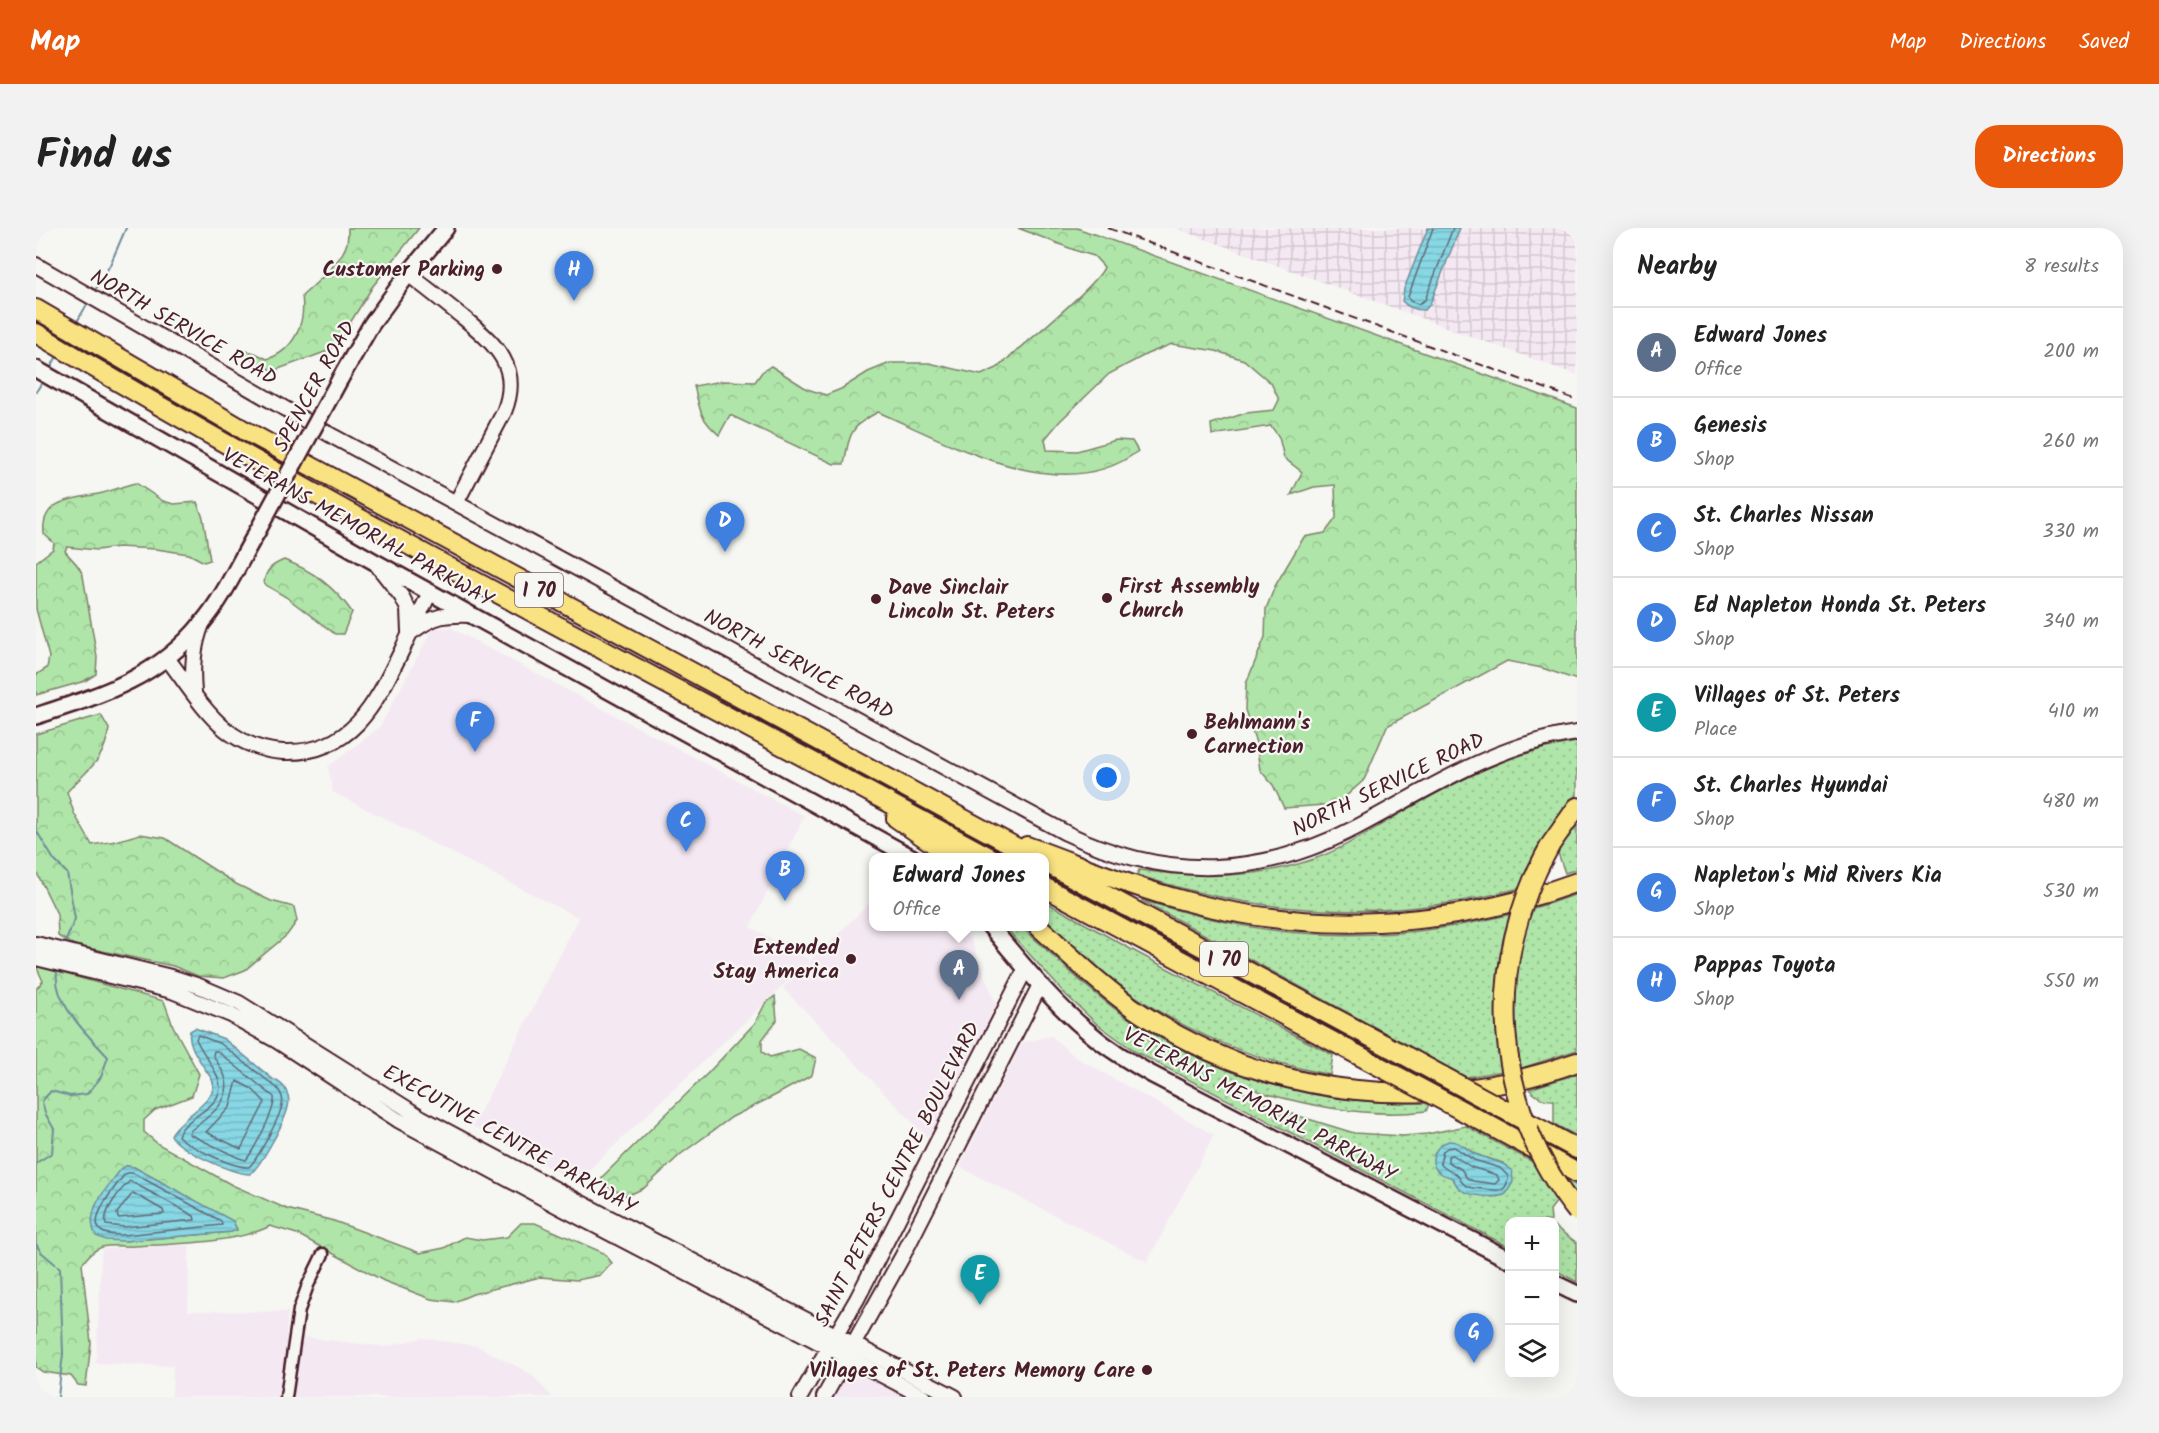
<!DOCTYPE html>
<meta charset="utf-8">
<style>
:root{--surface:#fff;--page:#f2f2f2;--text:#222;--muted:#767676;--line:#e0e0e0;--accent:#ea580c}
body{margin:0;font-family:Kalam,sans-serif;background:var(--page);color:var(--text)}
.controls{position:absolute;right:18px;bottom:18px;display:grid;overflow:hidden;border-radius:12px;box-shadow:0 6px 24px #0002}
.controls button{width:54px;height:54px;display:grid;place-items:center;padding:0;border:0;border-bottom:2px solid var(--line);background:var(--surface);color:var(--text);font:30px sans-serif}
.you{position:absolute;left:1071px;top:550px;width:21px;height:21px;margin:-15px;border:4px solid #fff;border-radius:50%;background:#1a73e8;box-shadow:0 0 0 9px #1a73e833}
.badge{display:grid;place-items:center;width:39px;height:39px;border-radius:50%;background:var(--accent);color:#fff;font-size:20px;font-weight:700}
.pin{position:absolute;translate:-50% -50px;filter:drop-shadow(0 2px 3px #0008)}
.pin::after{content:'';position:absolute;top:32px;width:21px;height:18px;background:inherit;clip-path:polygon(0 0,100% 0,50% 100%)}
.popup{position:absolute;left:833px;top:625px;width:180px;height:78px;box-sizing:border-box;display:grid;place-content:center;border-radius:12px;background:var(--surface);filter:drop-shadow(0 2px 4px #0005);font-size:20px;white-space:nowrap;color:var(--muted)}
.popup b{font-size:22px;color:var(--text)}
.popup::after{content:'';position:absolute;left:50%;top:100%;margin-left:-12px;border:12px solid transparent;border-top-color:var(--surface)}
.list{margin:0;padding:0;list-style:none}
h2{display:flex;justify-content:space-between;align-items:center;height:78px;margin:0;padding:0 24px;font-size:26px}
h2 small{font-size:20px;font-weight:400;color:var(--muted)}
.list li{display:grid;grid-template-columns:39px 1fr auto;gap:18px;align-items:center;box-sizing:border-box;height:90px;padding:0 24px;border-top:2px solid var(--line)}
.list b{display:block;font-size:22px;white-space:nowrap}
.list p{margin:0;font-size:20px;white-space:nowrap;color:var(--muted)}
.list em{font-size:20px;font-style:normal;color:var(--muted)}
.icon{flex:none;width:33px;height:33px;fill:none;stroke:currentColor;stroke-width:2;stroke-linecap:round;stroke-linejoin:round}
.map{position:relative;flex:none;width:1541px;height:1169px;overflow:hidden;border-radius:24px}
header{display:flex;align-items:center;gap:36px;box-sizing:border-box;height:84px;padding:0 30px;background:var(--accent);color:#fff}
header strong{font-size:28px}
nav{display:flex;gap:33px;margin-inline-start:auto;font-size:21px}
.intro{display:flex;align-items:center;justify-content:space-between;box-sizing:border-box;height:144px;padding:0 36px}
h1{margin:0;font-size:42px}
.button{padding:15px 27px;border-radius:24px;background:var(--accent);color:#fff;font-size:21px;font-weight:700}
main{display:flex;gap:36px;padding:0 36px}
aside{flex:1;background:var(--surface);border-radius:24px;box-shadow:0 6px 24px #0002}
.map>svg:first-child{display:block}
.built{fill:#f4e8f2}
.industrial{fill:url(#industrial-grid)}
.grass{fill:url(#grass-dots);stroke:#7c826a;stroke-width:1.5;fill-rule:evenodd}
.forest{fill:url(#forest-crowns);stroke:#7c826a;stroke-width:1.5;fill-rule:evenodd}
.water{fill:url(#water-rules);stroke:#6f8d9a;stroke-width:1.5}
.lines{fill:none;stroke-linecap:round;stroke-linejoin:round}
.shore{stroke:#626975;stroke-width:1.5}
.stream{stroke:#6f8d9a;stroke-width:2}
.minor-casing{stroke:#4a1f2b;stroke-width:15}
.tertiary-casing{stroke:#4a1f2b;stroke-width:18}
.secondary-casing{stroke:#4a1f2b;stroke-width:20}
.motorway-casing{stroke:#4a1f2b;stroke-width:22}
.minor{stroke:#f6f6f2;stroke-width:10}
.tertiary{stroke:#f6f6f2;stroke-width:14}
.secondary{stroke:#f6f6f2;stroke-width:15}
.motorway{stroke:#f8e281;stroke-width:18}
.rail{stroke:#4a1f2b;stroke-width:2;stroke-dasharray:9 4.5;stroke-linecap:butt}
.secondary-bridge-casing{stroke:#4a1f2b;stroke-width:20;stroke-linecap:butt}
.motorway-bridge-casing{stroke:#4a1f2b;stroke-width:22;stroke-linecap:butt}
.secondary-bridge{stroke:#f6f6f2;stroke-width:15}
.motorway-bridge{stroke:#f8e281;stroke-width:18}
.poi-dot{fill:#4a1f2b;stroke:#f6f6f2;stroke-width:2}
.labels{text-anchor:middle;stroke-width:4.5;stroke-linejoin:round;paint-order:stroke}
.shield{fill:#f6f6f2;stroke:#7e6067;stroke-width:1.5}
.shield-label{font-size:20px;font-weight:bold;fill:#4a1f2b}
.poi-label{font-size:21px;font-weight:bold;fill:#4a1f2b;stroke:#f6f6f2;text-anchor:end}
.street-label{font-size:21px;fill:#4a1f2b;stroke:#f6f6f2}
</style>
<header>
<strong>Map</strong>
<nav><a>Map</a><a>Directions</a><a>Saved</a></nav>
</header>
<div class="intro"><h1>Find us</h1><a class="button">Directions</a></div>
<main>
<div class="map">
<svg width="1541" height="1169" viewBox="0 0 1541 1169">
<defs>
<pattern id="industrial-grid" width="8" height="8" patternUnits="userSpaceOnUse" patternTransform="scale(1.5)"><rect width="8" height="8" fill="#f4e8f2"/><path d="M0 4h8M4 0v8" fill="none" stroke="#d3c7d0"/></pattern>
<pattern id="grass-dots" width="8" height="8" patternUnits="userSpaceOnUse" patternTransform="scale(1.5)"><rect width="8" height="8" fill="#afe5a8"/><path d="M2 2h.1M6 6h.1" fill="none" stroke="#98c491" stroke-width="1.8" stroke-linecap="round"/></pattern>
<pattern id="forest-crowns" width="20" height="18" patternUnits="userSpaceOnUse" patternTransform="scale(1.5)"><rect width="20" height="18" fill="#afe5a8"/><path d="M2 6a3 3 0 1 1 6 0M12 15a3 3 0 1 1 6 0" fill="none" stroke="#98c491"/></pattern>
<pattern id="water-rules" width="6" height="5" patternUnits="userSpaceOnUse" patternTransform="scale(1.5)"><rect width="6" height="5" fill="#87d7e4"/><path d="M0 2.5h6" fill="none" stroke="#76b8c4"/></pattern>
</defs>
<rect width="100%" height="100%" fill="#f6f6f2"/>
<filter id="ink" filterUnits="userSpaceOnUse"><feTurbulence type="fractalNoise" baseFrequency=".0167" numOctaves="2"/><feDisplacementMap in="SourceGraphic" scale="12" xChannelSelector="R" yChannelSelector="G"/><feConvolveMatrix kernelMatrix="1 2 1 2 8 2 1 2 1" color-interpolation-filters="sRGB"/></filter>
<g filter="url(#ink)">
<path class="built" d="M397 400H415L768 588 714 699 774 732 540 954 437 898 543 690 297 564 292 539 344 499Z
M837 672 838 698 923 699 934 710 960 777 892 910 747 760Z
M1015 808 1039 829 1178 907 1111 1034 924 939 986 815Z
M153 1017 152 1083 252 1084 250 1107 349 1119 386 1110 441 1118 495 1146 516 1169H136L137 1138 60 1135 66 1021Z
M821 1144 868 1169H798L809 1150Z"/>
<path class="industrial" d="M1139 0H1541V147Z"/>
<path class="grass" d="M1541 514V567L1518 597 1495 634 1501 655C1365 695 1236 691 1101 647L1103 642C1162 650 1219 651 1275 632 1310 620 1340 599 1372 581 1427 550 1478 523 1541 514Z
M1541 586V641L1529 645 1520 619Z
M1541 666V822L1486 840 1430 849 1105 672C1153 686 1202 699 1252 704 1350 713 1449 699 1541 666Z
M1008 673 1100 724 1297 827 1294 847C1219 832 1154 807 1092 763 1062 741 1035 715 1009 690Z
M969 699H985C1019 728 1051 762 1089 788 1178 850 1283 877 1391 875L1392 879 1390 883C1338 890 1278 879 1228 865 1219 862 1211 858 1202 856L1208 864 1243 882 1318 905 1367 908 1391 906 1430 898 1541 958V969L1528 964 1514 982 1515 993 1474 994 1473 1019 1100 824 1061 796 1030 767ZM1429 919 1441 927 1467 935 1457 969 1450 967H1440L1417 952Z
M1541 846V908L1518 896V872C1507 873 1500 869 1493 861Z
M1518 998 1541 1015V1054L1519 1042Z"/>
<path class="forest" d="M312 0H383L337 58 301 116 289 124 237 143 204 124 207 122 219 125 231 131C258 123 270 95 266 68 280 55 306 34 311 15 312 10 312 5 312 0Z
M982 0H1041L1541 180V452L1506 440 1471 433 1351 498 1328 552 1301 576 1248 580 1237 557 1224 542 1220 515 1209 482 1210 456 1229 409 1230 381 1239 358 1268 309 1289 305 1300 290 1299 257 1278 259 1255 267 1266 244 1248 230 1243 209 1235 198 1176 207 1175 196 1210 185 1238 182 1243 172 1235 155 1208 132 1180 123 1136 116 1111 126 1073 146 1024 193 1009 211 1011 222 1041 223 1080 212 1096 213 1102 223C1027 281 916 216 842 184 813 199 814 206 808 236H798L694 187 683 207C662 188 665 183 658 158L686 153 719 154 726 144 735 138 771 161 790 167 805 161 832 144 854 135H893L945 147 961 140C979 124 1064 55 1068 39L1058 28 1041 23Z
M100 255 127 273 138 276 161 274 167 290 174 332 168 334 153 326 120 321 82 319 61 322 31 319 29 323C36 333 43 335 47 348L61 429 60 446 49 453 0 467V447L11 440 13 429 0 381V334L17 321 18 315 8 306C4 269 42 271 67 265 79 262 88 257 100 255Z
M248 332C276 342 299 360 316 384L307 406H299L250 369 228 356C229 342 236 337 248 332Z
M65 487 73 501C67 536 52 540 31 564L38 585 56 617 80 613 104 606 129 610 200 656 235 673 258 679 261 693 251 707 209 742 188 750 162 748 137 738 38 717 22 708 21 686 0 643V506Z
M0 738 128 773 137 798 163 846 156 868 119 882 108 892V904L122 916 196 957 251 981 298 993 384 1025 408 1020 429 1009 446 1012 471 1009 485 995H499L568 1025 576 1035 565 1047 541 1052 504 1049 437 1066 418 1074 395 1071 348 1053 261 1006 234 998C202 1015 137 1016 98 1018 89 1019 76 1016 66 1019 57 1022 51 1029 46 1036L55 1115 50 1158 42 1157 35 1148 7 1144 0 1139V761L7 753ZM90 938 98 939 196 993 201 1001 195 1004 88 1013Z
M739 768 741 792 726 812V824L734 829 763 821 780 830 776 847 740 867 696 889 645 926 608 960 591 968 566 956V949L672 845 719 795 729 776Z"/>
<path class="water" d="M1392 0H1424L1394 76 1389 82C1380 82 1372 80 1366 73L1368 61Z
M159 800 188 811 238 852C249 856 255 868 252 879 249 893 225 938 214 946 197 946 142 922 135 907 143 890 182 873 177 854 175 849 172 845 169 841 163 831 151 816 154 803Z
M1413 913C1425 913 1429 921 1439 926 1452 932 1465 932 1476 942L1477 954 1470 966C1461 971 1434 968 1425 962 1420 959 1420 955 1417 951 1414 948 1408 948 1404 945 1390 935 1399 917 1413 913Z
M90 938 98 939 197 993 201 1002 195 1004 88 1013 70 1012 60 1008C47 982 71 961 85 941Z"/>
<g class="lines">
<path class="shore" d="M1397 0 1372 69 1374 73 1382 76 1389 72 1417 0
M162 807 185 816 241 860C245 865 248 871 246 877 244 889 221 932 213 939 197 940 154 919 142 908 148 887 190 881 183 853 179 839 166 825 160 811Z
M178 823H181L238 869C240 881 218 922 210 932L203 930 153 906 154 903C170 890 195 876 190 852 188 843 181 835 177 827Z
M201 853 216 861 229 874 205 921 170 904 194 879Z
M1418 919 1438 932 1464 940 1472 948C1471 968 1460 961 1447 961 1440 960 1435 961 1429 957 1424 954 1424 949 1420 946 1414 942 1408 942 1404 935L1407 923 1411 920Z
M1417 927 1435 939 1461 947 1463 952 1459 956 1437 953 1431 950 1425 941 1412 934V928Z
M92 945H97L185 993 186 997 88 1007C81 1006 69 1008 64 1002 52 990 81 956 89 946Z
M94 953 158 988 159 992 88 999 70 997C66 984 84 962 94 953Z
M97 965 127 982 128 986 82 990 81 985Z"/>
<path class="stream" d="M57 66 74 37 90 0
M39 97 53 73
M14 141 21 128
M0 164 8 151
M0 602 18 632 31 645 39 691 28 717
M0 935 16 925 18 901 9 885 6 873 15 863 34 868 51 866 65 849 72 829C52 807 13 772 22 739
M0 1016 5 1024 24 1040 27 1126 22 1169"/>
<defs>
<path id="minor" d="M250 1169 263 1082 272 1057 287 1026"/>
<path id="tertiary" d="M0 37 298 209 1030 605C1129 653 1224 650 1321 599 1393 561 1459 516 1541 505
M372 46C391 60 409 75 428 90 460 117 486 139 468 184L420 275
M341 337 366 369 372 381 373 404
M377 403C399 387 409 386 435 387
M131 430C148 452 167 483 189 501 205 514 226 523 247 524 316 527 340 475 366 422 375 402 385 384 394 364
M158 464C156 440 157 419 166 396
M0 716 135 749 163 758 203 775 386 890 568 987 919 1169
M0 730 136 763 195 787 241 813 362 892 522 978 888 1169
M764 1169 821 1071 990 740
M788 1169 866 1029 1004 757"/>
<path id="secondary" d="M0 141 337 333 877 630
M304 151 335 97 372 46 410 0
M0 488C65 467 122 450 166 395 189 368 203 334 221 304
M954 698C987 737 1020 779 1060 810 1077 824 1096 835 1115 846L1474 1032
M1518 1055 1541 1066"/>
<path id="motorway" d="M0 81 208 202 1000 630
M0 105C311 292 636 456 955 630
M860 590 918 630
M1515 616 1541 579
M991 618C1041 636 1090 657 1142 671 1272 708 1414 701 1541 654
M1008 634 1368 827
M1008 659 1322 827
M1002 698C1036 729 1068 761 1106 786 1236 871 1396 887 1541 834
M1493 895 1541 921
M1451 896 1541 945"/>
</defs>
<use href="#minor" class="minor-casing"/>
<use href="#tertiary" class="tertiary-casing"/>
<use href="#secondary" class="secondary-casing"/>
<use href="#motorway" class="motorway-casing"/>
<use href="#minor" class="minor"/>
<use href="#tertiary" class="tertiary"/>
<use href="#secondary" class="secondary"/>
<use href="#motorway" class="motorway"/>
<path class="rail" d="M1072 0 1541 172"/>
<defs>
<path id="secondary-bridge" d="M221 304 304 151"/>
<path id="motorway-bridge" d="M1515 616C1447 735 1455 876 1541 984
M1322 827 1451 896
M1368 827 1493 895"/>
</defs>
<use href="#secondary-bridge" class="secondary-bridge-casing"/>
<use href="#motorway-bridge" class="motorway-bridge-casing"/>
<use href="#secondary-bridge" class="secondary-bridge"/>
<use href="#motorway-bridge" class="motorway-bridge"/>
</g>
</g>
<g class="poi-dot">
<circle cx="461" cy="41" r="6"/>
<circle cx="1071" cy="370" r="6"/>
<circle cx="840" cy="371" r="6"/>
<circle cx="1156" cy="506" r="6"/>
<circle cx="815" cy="731" r="6"/>
<circle cx="1111" cy="1142" r="6"/>
</g>
<g class="labels">
<g class="shield">
<rect x="479" y="345" width="48" height="34" rx="4.5"/>
<rect x="1164" y="714" width="48" height="34" rx="4.5"/>
</g>
<g class="shield-label">
<text x="503" y="369">I 70</text>
<text x="1188" y="738">I 70</text>
</g>
<g class="poi-label">
<text x="449" y="48">Customer Parking</text>
<text x="1083" y="365" text-anchor="start">First Assembly<tspan x="1083" dy="24">Church</tspan></text>
<text x="852" y="366" text-anchor="start">Dave Sinclair<tspan x="852" dy="24">Lincoln St. Peters</tspan></text>
<text x="1168" y="501" text-anchor="start">Behlmann's<tspan x="1168" dy="24">Carnection</tspan></text>
<text x="803" y="726">Extended<tspan x="803" dy="24">Stay America</tspan></text>
<text x="1099" y="1149">Villages of St. Peters Memory Care</text>
</g>
<g class="street-label">
<text transform="translate(148 99) rotate(30)" y="7">NORTH SERVICE ROAD</text>
<text transform="translate(278 158) rotate(-61)" y="7">SPENCER ROAD</text>
<text transform="translate(322 299) rotate(29)" y="7">VETERANS MEMORIAL PARKWAY</text>
<text transform="translate(763 436) rotate(28)" y="7">NORTH SERVICE ROAD</text>
<text transform="translate(1352 556) rotate(-26)" y="7">NORTH SERVICE ROAD</text>
<text transform="translate(1224 876) rotate(28)" y="7">VETERANS MEMORIAL PARKWAY</text>
<text transform="translate(474 911) rotate(29)" y="7">EXECUTIVE CENTRE PARKWAY</text>
<text transform="translate(861 946) rotate(-63)" y="7">SAINT PETERS CENTRE BOULEVARD</text>
</g>
</g>
</svg>
<div class="controls">
<button>+</button>
<button>−</button>
<button><svg class="icon" aria-label="layers" viewBox="0 0 24 24"><path d="M12 4l9 5-9 5-9-5zM3 14l9 5 9-5"/></svg></button>
</div>
<div class="you"></div>
<div class="pin badge" style="left:923px;top:772px;background:#5c6f8a">A</div>
<div class="popup"><b>Edward Jones</b>Office</div>
<div class="pin badge" style="left:749px;top:673px;background:#3f7fe0">B</div>
<div class="pin badge" style="left:650px;top:624px;background:#3f7fe0">C</div>
<div class="pin badge" style="left:689px;top:324px;background:#3f7fe0">D</div>
<div class="pin badge" style="left:944px;top:1077px;background:#0f9aa8">E</div>
<div class="pin badge" style="left:439px;top:524px;background:#3f7fe0">F</div>
<div class="pin badge" style="left:1438px;top:1135px;background:#3f7fe0">G</div>
<div class="pin badge" style="left:538px;top:73px;background:#3f7fe0">H</div>
</div>
<aside>
<h2>Nearby<small>8 results</small></h2>
<ul class="list">
<li><span class="badge" style="background:#5c6f8a">A</span><div><b>Edward Jones</b><p>Office</p></div><em>200 m</em></li>
<li><span class="badge" style="background:#3f7fe0">B</span><div><b>Genesis</b><p>Shop</p></div><em>260 m</em></li>
<li><span class="badge" style="background:#3f7fe0">C</span><div><b>St. Charles Nissan</b><p>Shop</p></div><em>330 m</em></li>
<li><span class="badge" style="background:#3f7fe0">D</span><div><b>Ed Napleton Honda St. Peters</b><p>Shop</p></div><em>340 m</em></li>
<li><span class="badge" style="background:#0f9aa8">E</span><div><b>Villages of St. Peters</b><p>Place</p></div><em>410 m</em></li>
<li><span class="badge" style="background:#3f7fe0">F</span><div><b>St. Charles Hyundai</b><p>Shop</p></div><em>480 m</em></li>
<li><span class="badge" style="background:#3f7fe0">G</span><div><b>Napleton's Mid Rivers Kia</b><p>Shop</p></div><em>530 m</em></li>
<li><span class="badge" style="background:#3f7fe0">H</span><div><b>Pappas Toyota</b><p>Shop</p></div><em>550 m</em></li>
</ul>
</aside>
</main>
